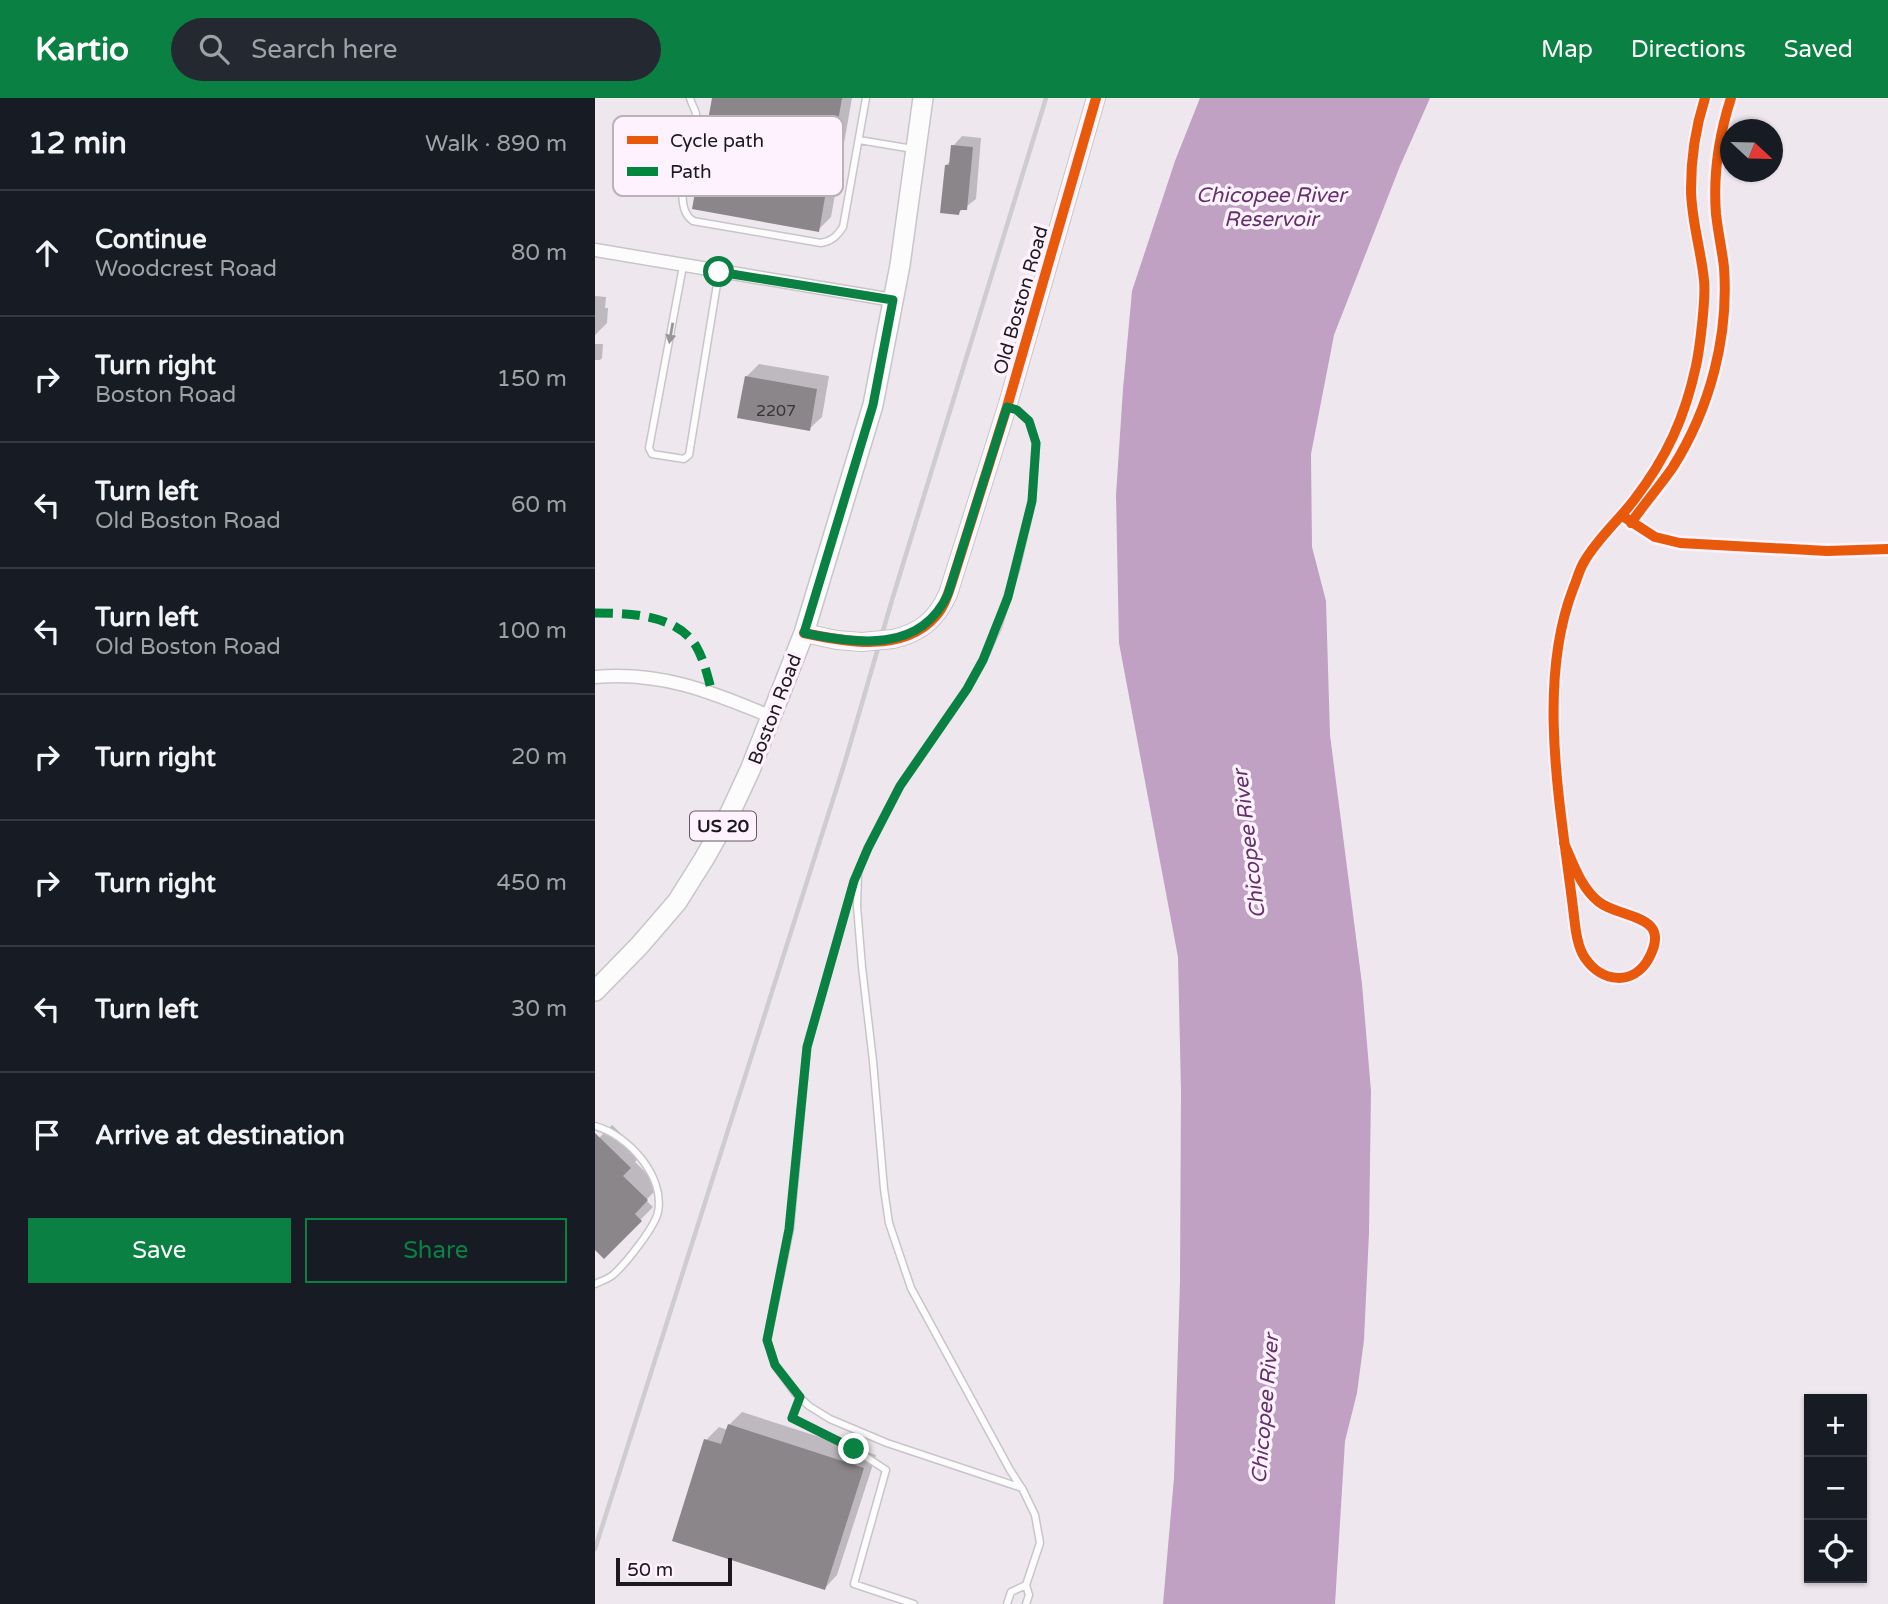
<!DOCTYPE html>
<meta charset="utf-8">
<style>
:root{--surface:#171b24;--page:#242831;--text:#f1f3f6;--muted:#9ea1a6;--line:#363941;--accent:#0b8043}
body{margin:0;font-family:"Varela Round",sans-serif;background:var(--page);color:var(--text)}
.controls{position:absolute;right:21px;bottom:21px;display:grid;overflow:hidden;border-radius:0px;box-shadow:0 2px 5px #0004}
.controls button{width:63px;height:63px;display:grid;place-items:center;padding:0;border:0;border-bottom:2px solid var(--line);background:var(--surface);color:var(--text);font:35px sans-serif}
.compass{position:absolute;left:1125px;top:21px;width:63px;height:63px;border-radius:50%;background:var(--surface);box-shadow:0 2px 5px #0004;rotate:112deg}
.scale{position:absolute;left:21px;bottom:18px;width:116px;box-sizing:border-box;padding-left:7px;border:4px solid #1d1a1e;border-top:0;font-size:19px;line-height:24px;white-space:nowrap;color:#1d1a1e;-webkit-text-stroke:5px #fdf2fe;paint-order:stroke}
.stop{position:absolute;width:21px;height:21px;margin:-16px;border:5px solid #0b8043;border-radius:50%;background:#fff}
.stop.end{background:#0b8043;border-color:#fff;box-shadow:0 2px 7px #0008}
.list{margin:0;padding:0;list-style:none}
h2{display:flex;justify-content:space-between;align-items:center;height:91px;margin:0;padding:0 28px;font-size:30px}
h2 small{font-size:23px;font-weight:400;color:var(--muted)}
.list li{display:grid;grid-template-columns:46px 1fr auto;gap:21px;align-items:center;box-sizing:border-box;height:126px;padding:0 28px;border-top:2px solid var(--line)}
.list b{display:block;font-size:26px;white-space:nowrap}
.list p{margin:0;font-size:23px;white-space:nowrap;color:var(--muted)}
.list em{font-size:23px;font-style:normal;color:var(--muted)}
.actions{display:flex;gap:14px;padding:21px 28px}
.actions a{flex:1;padding:16px 0;border:2px solid var(--accent);border-radius:0px;text-align:center;font-size:24px;color:var(--accent)}
.actions .main{background:var(--accent);color:#fff}
.icon{flex:none;width:38px;height:38px;fill:none;stroke:currentColor;stroke-width:2;stroke-linecap:round;stroke-linejoin:round}
.map{position:relative;flex:none;width:1293px;height:1506px;overflow:hidden}
header{display:flex;align-items:center;gap:42px;box-sizing:border-box;height:98px;padding:0 35px;background:var(--accent);color:#fff}
header strong{font-size:33px}
nav{display:flex;gap:38px;margin-inline-start:auto;font-size:24px}
.search{width:490px;height:63px;background:var(--page);display:flex;align-items:center;gap:18px;box-sizing:border-box;padding:0 24px;border-radius:38px;color:var(--muted);font-size:26px}
main{display:flex}
aside{flex:1;background:var(--surface)}
.map>svg:first-child{display:block}
.water{fill:#c0a0c3}
.shadow{fill:#0003}
.building{fill:#8a868a}
.lines{fill:none;stroke-linecap:round;stroke-linejoin:round}
.lane-casing{stroke:#c8c5c9;stroke-width:9}
.street-casing{stroke:#c8c5c9;stroke-width:15}
.secondary-casing{stroke:#c8c5c9;stroke-width:20}
.primary-casing{stroke:#c8c5c9;stroke-width:22}
.lane{stroke:#fcfcfc;stroke-width:6}
.street{stroke:#fcfcfc;stroke-width:12}
.secondary{stroke:#fcfcfc;stroke-width:18}
.primary{stroke:#fcfcfc;stroke-width:19}
.rail{stroke:#ceccce;stroke-width:4.5}
.secondary-bridge-casing{stroke:#c8c5c9;stroke-width:20;stroke-linecap:butt}
.secondary-bridge{stroke:#fcfcfc;stroke-width:18}
.quiet{stroke:#00873e;stroke-width:9;stroke-dasharray:18 9;stroke-linecap:butt}
.cycleway-casing{stroke:#fdf2fe;stroke-width:15}
.cycleway{stroke:#e8590c;stroke-width:10}
.oneway{fill:#989698}
.route{stroke:#0b8043;stroke-width:9}
.labels{text-anchor:middle;stroke-width:7;stroke-linejoin:round;paint-order:stroke}
.number-label{font-size:16px;fill:#383539}
.shield{fill:#fdf2fe;stroke:#605b61;stroke-width:2}
.shield-label{font-size:18px;font-weight:bold;fill:#1d1a1e}
.street-label{font-size:19px;fill:#1d1a1e;stroke:#fdf2fe}
.water-label{font-size:21px;font-style:italic;fill:#66306d;stroke:#fdf2fe}
.key{fill:#fdf2fe;stroke:#bab1bb;stroke-width:2}
.key-label{font-size:19px;fill:#1d1a1e}
</style>
<header>
<strong>Kartio</strong>
<div class="search"><svg class="icon" aria-label="search" viewBox="0 0 24 24"><circle cx="10" cy="10" r="6"/><path d="M15 15l6 6"/></svg>Search here</div>
<nav><a>Map</a><a>Directions</a><a>Saved</a></nav>
</header>
<main>
<aside>
<h2>12 min<small>Walk · 890 m</small></h2>
<ul class="list">
<li><svg class="icon" aria-label="ahead" viewBox="0 0 24 24"><path d="M12 20V5M6 11l6-6 6 6"/></svg><div><b>Continue</b><p>Woodcrest Road</p></div><em>80 m</em></li>
<li><svg class="icon" aria-label="right" viewBox="0 0 24 24"><path d="M7 20v-9h11M14 6l5 5-5 5"/></svg><div><b>Turn right</b><p>Boston Road</p></div><em>150 m</em></li>
<li><svg class="icon" aria-label="left" viewBox="0 0 24 24"><path d="M17 20v-9H6M10 6l-5 5 5 5"/></svg><div><b>Turn left</b><p>Old Boston Road</p></div><em>60 m</em></li>
<li><svg class="icon" aria-label="left" viewBox="0 0 24 24"><path d="M17 20v-9H6M10 6l-5 5 5 5"/></svg><div><b>Turn left</b><p>Old Boston Road</p></div><em>100 m</em></li>
<li><svg class="icon" aria-label="right" viewBox="0 0 24 24"><path d="M7 20v-9h11M14 6l5 5-5 5"/></svg><div><b>Turn right</b></div><em>20 m</em></li>
<li><svg class="icon" aria-label="right" viewBox="0 0 24 24"><path d="M7 20v-9h11M14 6l5 5-5 5"/></svg><div><b>Turn right</b></div><em>450 m</em></li>
<li><svg class="icon" aria-label="left" viewBox="0 0 24 24"><path d="M17 20v-9H6M10 6l-5 5 5 5"/></svg><div><b>Turn left</b></div><em>30 m</em></li>
<li><svg class="icon" aria-label="arrive" viewBox="0 0 24 24"><path d="M6 21V4h12l-3 4 3 4H6"/></svg><div><b>Arrive at destination</b></div></li>
</ul>
<div class="actions"><a class="main">Save</a><a>Share</a></div>
</aside>
<div class="map">
<svg width="1293" height="1506" viewBox="0 0 1293 1506">
<rect width="100%" height="100%" fill="#eee8ee"/>
<path class="water" d="M605 0H835L805 68 739 237 716 356 717 449 731 503 735 637 767 886 776 993 774 1135 769 1242 762 1295 750 1343 740 1506H568L579 1380 585 1183 586 993 583 859 524 545 521 397 528 291 537 193 580 63Z"/>
<path class="shadow" d="M118 0H257L236 119 223 132Z
M367 38 386 40 381 101 363 115 351 67 356 63 358 48Z
M0 198 11 199 10 210H13L12 225 0 237Z
M0 246H8L7 260 5 262H0Z
M164 266 234 278 227 319 214 331 151 279Z
M17 1027 47 1056 40 1064 65 1088 51 1102 58 1109 9 1159 0 1150V1044Z
M147 1314 281 1357 242 1477 230 1490 111 1342 124 1329 133 1332 134 1327Z"/>
<path class="building" d="M117 0H247L224 134 97 111Z
M356 47 378 49 372 112H365L364 117 345 115 350 67H354Z
M150 278 222 291 215 333 142 320Z
M0 1035 36 1070 28 1078 53 1102 40 1116 47 1123 9 1161 0 1152Z
M133 1326 269 1370 230 1492 77 1443 109 1341 126 1346Z"/>
<g class="lines">
<defs>
<path id="lane" d="M95 0C96 5 100 11 101 16 105 44 71 104 98 123L226 145C237 143 242 138 248 129L271 0
M264 42 318 51
M88 168 54 350 57 356 89 361 94 357 124 174
M414 310 422 312 434 323 441 345 437 403 421 471 403 529 388 562 372 591 305 688 273 750 259 783 212 949 195 1131 172 1242 180 1267 200 1295 214 1308 235 1321 292 1345 427 1390 440 1417 445 1445 431 1487 434 1497 431 1506
M263 776 262 808 267 869 278 963 289 1091 294 1125 316 1190 415 1372 426 1389
M0 1028C33 1037 70 1078 63 1114 60 1129 31 1165 19 1176 14 1181 6 1183 0 1186
M205 1299 197 1320 259 1351 291 1372 259 1486 319 1506
M412 1506 416 1494 431 1487"/>
<path id="street" d="M0 152 298 202
M0 579C67 573 116 594 177 619
M969 745C978 765 986 790 1004 804 1025 821 1078 815 1054 860 1039 888 1007 885 990 860 981 847 980 825 978 810 966 711 941 587 978 491 982 482 984 472 989 464 1002 441 1023 423 1039 402 1072 359 1090 319 1101 268 1105 249 1111 200 1109 182 1106 152 1096 121 1096 91 1096 61 1101 28 1110 0"/>
<path id="secondary" d="M209 535 242 542 267 544
M298 541C325 535 341 522 353 496L412 309 501 0"/>
<path id="primary" d="M0 893 44 848 82 804 109 761 135 715 155 672 209 535 278 307 305 167 328 0"/>
</defs>
<use href="#lane" class="lane-casing"/>
<use href="#street" class="street-casing"/>
<use href="#secondary" class="secondary-casing"/>
<use href="#primary" class="primary-casing"/>
<use href="#lane" class="lane"/>
<use href="#street" class="street"/>
<use href="#secondary" class="secondary"/>
<use href="#primary" class="primary"/>
<path class="rail" d="M0 1451 249 667 297 502 451 0"/>
<defs>
<path id="secondary-bridge" d="M267 544 298 541"/>
</defs>
<use href="#secondary-bridge" class="secondary-bridge-casing"/>
<use href="#secondary-bridge" class="secondary-bridge"/>
<path class="quiet" d="M0 515C33 515 81 516 101 548 109 562 113 579 117 595"/>
<defs>
<path id="cycleway" d="M1029 419 1060 439 1085 445 1232 453 1293 451
M1036 425C1049 406 1065 388 1078 369 1115 310 1134 239 1129 169 1127 152 1123 134 1121 116 1118 77 1124 37 1136 0
M209 535C250 544 308 555 340 519 349 510 353 496 357 484L412 309 501 0
M969 745C978 765 986 790 1004 804 1025 821 1078 815 1054 860 1039 888 1007 885 990 860 981 847 980 825 978 810 966 711 941 587 978 491 982 482 984 472 989 464 1002 441 1023 423 1039 402 1072 359 1090 319 1101 268 1105 249 1111 200 1109 182 1106 152 1096 121 1096 91 1096 61 1101 28 1110 0"/>
</defs>
<use href="#cycleway" class="cycleway-casing"/>
<use href="#cycleway" class="cycleway"/>
</g>
<defs><path id="oneway-solid" d="M-6-.8H1V-3.2L6.5 0L1 3.2V.8H-6Z" transform="scale(1.75)"/></defs>
<use class="oneway" href="#oneway-solid" transform="translate(76 235) rotate(100)"/>
<g class="lines">
<path class="route" d="M124 174 298 202 278 307 209 535C262 546 326 555 353 496L412 309 422 312 434 323 441 345 437 403 413 499 388 562 372 591 305 688 273 750 259 783 212 949 194 1131 172 1242 180 1267 205 1299 197 1320 259 1351"/>
</g>
<g class="labels">
<g class="number-label">
<text x="181" y="318">2207</text>
</g>
<rect class="shield" x="95" y="713.5" width="66" height="29" rx="5"/>
<g class="shield-label">
<text x="128" y="734">US 20</text>
</g>
<g class="street-label">
<text transform="translate(425 202) rotate(-74)" y="7">Old Boston Road</text>
<text transform="translate(179 611) rotate(-69)" y="7">Boston Road</text>
</g>
<g class="water-label">
<text x="676" y="104">Chicopee River<tspan x="676" dy="24">Reservoir</tspan></text>
<text transform="translate(654 746) rotate(-97)" y="7">Chicopee River</text>
<text transform="translate(670 1311) rotate(-85)" y="7">Chicopee River</text>
</g>
</g>
<rect x="18" y="18" width="230" height="80" rx="10" class="key"/>
<rect x="32" y="38" width="31" height="8" fill="#e8590c"/>
<rect x="32" y="69" width="31" height="9" fill="#00873e"/>
<g class="key-label">
<text x="75" y="49">Cycle path</text>
<text x="75" y="80">Path</text>
</g>
</svg>
<div class="controls">
<button>+</button>
<button>−</button>
<button><svg class="icon" aria-label="locate" viewBox="0 0 24 24"><circle cx="12" cy="12" r="6"/><path d="M12 2v4M12 18v4M2 12h4M18 12h4"/></svg></button>
</div>
<svg class="compass" viewBox="-18 -18 36 36"><path d="M0-13l5 13h-10z" fill="#e53935"/><path d="M0 13l5-13h-10z" fill="#9ea1a6"/></svg>
<div class="scale">50 m</div>
<div class="stop" style="left:124px;top:174px"></div>
<div class="stop end" style="left:259px;top:1351px"></div>
</div>
</main>
